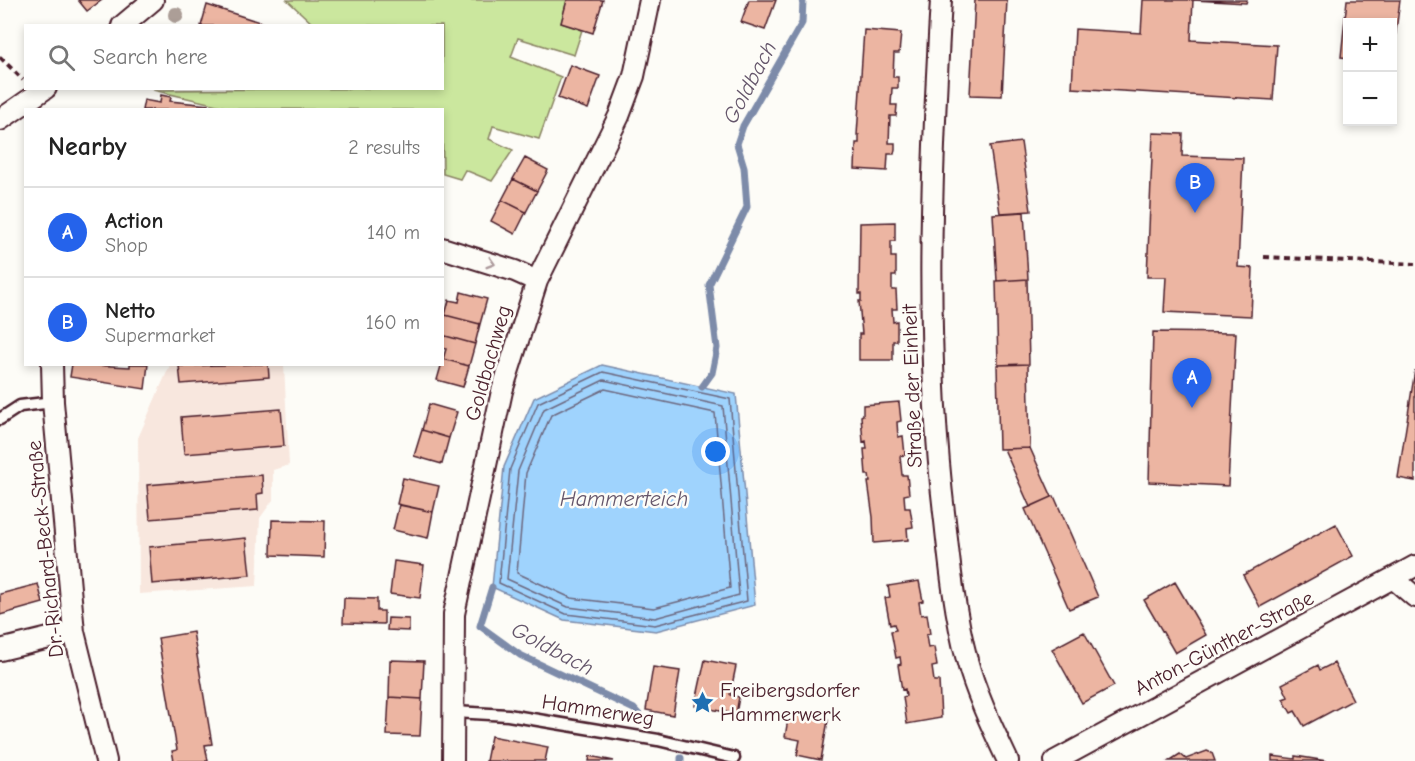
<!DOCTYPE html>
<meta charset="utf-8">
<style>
:root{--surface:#fff;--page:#f6f6f6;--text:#222;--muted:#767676;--line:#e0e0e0;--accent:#2563eb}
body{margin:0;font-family:"Comic Neue",sans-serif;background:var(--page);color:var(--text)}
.controls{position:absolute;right:18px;top:18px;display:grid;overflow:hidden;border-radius:0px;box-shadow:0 3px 9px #0003}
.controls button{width:54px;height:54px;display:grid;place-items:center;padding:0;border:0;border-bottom:2px solid var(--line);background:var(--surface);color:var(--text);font:30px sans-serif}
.you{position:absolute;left:716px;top:452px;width:21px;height:21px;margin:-15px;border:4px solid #fff;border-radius:50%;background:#1a73e8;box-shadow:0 0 0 9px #1a73e833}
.badge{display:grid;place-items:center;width:39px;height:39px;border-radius:50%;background:var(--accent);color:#fff;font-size:20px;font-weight:700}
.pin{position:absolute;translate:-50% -50px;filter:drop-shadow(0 2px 3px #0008)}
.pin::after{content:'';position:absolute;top:32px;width:21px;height:18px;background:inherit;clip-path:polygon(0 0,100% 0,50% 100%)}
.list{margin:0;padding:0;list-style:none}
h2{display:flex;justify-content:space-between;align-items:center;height:78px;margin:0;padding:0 24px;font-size:26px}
h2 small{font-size:20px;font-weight:400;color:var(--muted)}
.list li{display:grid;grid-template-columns:39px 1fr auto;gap:18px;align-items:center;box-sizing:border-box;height:90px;padding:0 24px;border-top:2px solid var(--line)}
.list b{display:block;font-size:22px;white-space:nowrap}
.list p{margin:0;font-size:20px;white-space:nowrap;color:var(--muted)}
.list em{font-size:20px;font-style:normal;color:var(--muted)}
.icon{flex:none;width:33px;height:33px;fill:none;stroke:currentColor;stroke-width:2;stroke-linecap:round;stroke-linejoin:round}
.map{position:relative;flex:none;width:1415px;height:761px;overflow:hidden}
.search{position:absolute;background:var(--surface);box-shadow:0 3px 9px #0003;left:24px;top:24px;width:420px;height:66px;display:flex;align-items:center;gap:15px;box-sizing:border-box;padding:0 21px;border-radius:0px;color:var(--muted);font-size:22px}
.panel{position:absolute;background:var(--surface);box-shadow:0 3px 9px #0003;left:24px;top:108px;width:420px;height:258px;border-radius:0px}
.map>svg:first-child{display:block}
.built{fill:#f8e7de}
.green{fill:#cbe79e;stroke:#8a8364;stroke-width:1.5}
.water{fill:#9fd3fd;stroke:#7d8ba9;stroke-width:1.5}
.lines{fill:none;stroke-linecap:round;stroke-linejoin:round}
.shore{stroke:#6c677f;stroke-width:1.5}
.stream{stroke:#7d8ba9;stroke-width:7}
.building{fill:#ecb5a2;stroke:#4a1f2b;stroke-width:1.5}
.lane-casing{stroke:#4a1f2b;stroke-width:15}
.street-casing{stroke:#4a1f2b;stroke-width:24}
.path{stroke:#4a1f2b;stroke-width:4;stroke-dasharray:6 4.5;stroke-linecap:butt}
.lane{stroke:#fdfcf7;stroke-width:10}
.street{stroke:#fdfcf7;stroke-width:20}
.tree{fill:#ac9e97}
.oneway{stroke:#ac999b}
.labels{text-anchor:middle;stroke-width:5;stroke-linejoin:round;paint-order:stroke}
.street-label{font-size:21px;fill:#4a1f2b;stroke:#fdfcf7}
.poi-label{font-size:21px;fill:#4a1f2b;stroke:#fdfcf7;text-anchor:start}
.water-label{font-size:22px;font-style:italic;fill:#64556a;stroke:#fdfcf7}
</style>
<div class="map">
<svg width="1415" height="761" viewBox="0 0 1415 761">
<rect width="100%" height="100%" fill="#fdfcf7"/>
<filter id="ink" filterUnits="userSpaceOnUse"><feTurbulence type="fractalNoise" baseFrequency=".0167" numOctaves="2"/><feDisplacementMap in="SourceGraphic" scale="12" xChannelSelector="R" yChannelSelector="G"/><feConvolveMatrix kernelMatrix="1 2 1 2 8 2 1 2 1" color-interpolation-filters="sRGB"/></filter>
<g filter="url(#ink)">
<path class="built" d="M170 365H284L289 465 273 470V500L260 518 257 586 139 594 138 438Z"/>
<path class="green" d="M287 0H567L561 23 582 30 574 55 518 38 511 57 561 77 539 139 493 126 489 139 513 150 492 181 465 170 460 179 443 174 442 110 234 109 153 90 442 88V26L314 25Z"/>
<path class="water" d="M602 365 736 394 755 605 656 631 564 620 492 587 504 467 534 398Z"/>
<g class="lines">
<path class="shore" d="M603 372 730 399 747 601 655 625 566 614 499 583 510 469 538 403Z
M604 380 723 406 739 595 655 618 568 607 507 579 518 471 544 409Z
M605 389 715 413 730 588 654 608 571 598 517 573 526 473 551 415Z"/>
<path class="stream" d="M702 387 712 373 717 348 709 285 747 207 744 167 737 144 743 126 802 23 803 0
M492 587 480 626 520 655 634 709 645 721
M681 758V761"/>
</g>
<path class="building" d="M78 0H102L87 11Z
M567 0H603L593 33 561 23Z
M749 0H776L765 30 741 22Z
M975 0H1007L1002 96 970 95Z
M1143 0H1247L1246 3 1193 0 1191 40 1277 45 1273 100 1072 88 1075 29 1141 33Z
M1347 0H1400L1392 62V22H1348V58L1341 57Z
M207 5 272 26H201Z
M864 30 901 33 899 53H894L893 77H898V88H892L891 105H897L896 116H890L889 143H895V149L894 154H888L887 171 855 169 856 143H859V135H857Z
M570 65 600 76 588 109 558 98Z
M161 95 171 97 170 101 208 105 207 110H142L144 100 160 103Z
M1153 133 1183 134 1182 156 1243 158 1238 267 1253 268 1251 316 1164 312 1166 277H1147Z
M1021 142 1031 211 1000 213 990 146Z
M525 158 548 170 537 191 513 179Z
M513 179 537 191 526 212 502 200Z
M502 200 526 212 515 234 491 221Z
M1024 212 1028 279 997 281 993 214Z
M895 222V241H891V257H896V276H892V290H896L897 309H892L893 322 897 321V341H893V360H859V334H862L859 301H861V294H859L860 223Z
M1027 279 1029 364 998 365 996 281Z
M461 292 487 299 480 324 445 315 449 300 459 302Z
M445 315 480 324 475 344 442 335Z
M1153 332 1236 333 1228 486 1149 482Z
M442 335 475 344 469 366 443 359 446 349 442 348Z
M443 359 469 366 463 387 437 380Z
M72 364 130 367V364H148L145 389 70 377Z
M268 364 269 377 181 384 179 366Z
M1028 364 1030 448 999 449 997 365Z
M1415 370V481L1398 478Z
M899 402 901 421 897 422 898 437 903 436 905 455 900 456 902 475H907L909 494 904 495 905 508H910L913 527 907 528 908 540 874 543 873 517 868 482H870L869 475H866L864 449H867L866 441 863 442 861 416 863 415V405Z
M429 404 457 412 449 438 422 430Z
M281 409 284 446 184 454 181 417Z
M422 430 449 438 442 464 414 456Z
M1030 448 1052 497 1030 507 1004 449Z
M262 475 263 493 257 494 258 510 150 519 147 485Z
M403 478 439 486 433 512 397 504Z
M1054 496 1098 597 1069 609 1025 509Z
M399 505 433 512 428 538 393 530Z
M272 520 325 521 324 557 271 555Z
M1336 524 1353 556 1260 607 1243 575Z
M246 538 250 575 152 584 149 547Z
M394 561 424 565 420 598 390 594Z
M919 581 923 601 919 602 921 615 927 614 930 634 926 635 928 648 934 647 937 666 932 667 934 681H939L941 718 907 724 903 697 906 696 905 689 902 690 898 665 901 664 900 657 896 658 891 631 896 630 894 624 890 625 885 598 890 597 888 586Z
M1175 582 1206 635 1175 653 1144 600Z
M38 584 43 603 0 615V594Z
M344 598 377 599V611H384V624L343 623Z
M388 618 409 619V631L387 630Z
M193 632 212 744 205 745 208 761H174L172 751 177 750 158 638Z
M1084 632 1114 686 1082 703 1052 649Z
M390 660 424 661 422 699 389 697Z
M705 660 736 666 730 695 739 697 736 714 695 706Z
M1334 663 1353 700 1304 726 1295 711 1291 713 1283 699 1288 697 1282 684 1318 665 1320 670Z
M653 667 680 671 673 715 646 710Z
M389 697 422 699 420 736 387 735Z
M789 713 828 720 821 760 797 755 800 740 785 737Z
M491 736 548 747 545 761H486Z
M1207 751 1212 753 1215 761H1169L1180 754 1186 759Z
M590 756 614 761H589Z
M1272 756 1295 759V756L1327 761H1272Z"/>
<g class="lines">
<defs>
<path id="lane" d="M0 419 20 406 53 402
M454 712 508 715 658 740 734 758"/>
<path id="street" d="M941 0C931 174 924 348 945 521 950 568 955 615 967 660 976 694 993 729 1008 761
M122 26 153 0
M0 120 46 88
M442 248 515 271 537 281
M52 364 53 402 74 632 106 761
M1393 578 1415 597
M0 650 74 632
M453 761 454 614 502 391 537 281 619 116 634 76 650 0
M1055 761 1415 566"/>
</defs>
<use href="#lane" class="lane-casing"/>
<use href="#street" class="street-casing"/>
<path class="path" d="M0 57 23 80
M1264 257 1415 264"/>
<use href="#lane" class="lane"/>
<use href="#street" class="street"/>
</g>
<circle class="tree" cx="176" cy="15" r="8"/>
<defs><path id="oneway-chevron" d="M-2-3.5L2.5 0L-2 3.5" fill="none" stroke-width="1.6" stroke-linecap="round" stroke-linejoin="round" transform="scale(1.5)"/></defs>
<use class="oneway" href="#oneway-chevron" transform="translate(491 263) rotate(17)"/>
</g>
<defs>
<symbol id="sight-bare" viewBox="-9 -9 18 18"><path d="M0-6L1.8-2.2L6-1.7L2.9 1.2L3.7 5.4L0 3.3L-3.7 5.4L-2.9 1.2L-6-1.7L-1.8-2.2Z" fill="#1f6fb2" stroke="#fdfcf7" stroke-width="2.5" paint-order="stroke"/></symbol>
</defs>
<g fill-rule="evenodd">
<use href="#sight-bare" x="686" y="686" width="33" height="33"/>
</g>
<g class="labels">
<g class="street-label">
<text transform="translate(488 363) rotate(-74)" y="7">Goldbachweg</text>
<text transform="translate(912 386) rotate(-92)" y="7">Straße der Einheit</text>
<text transform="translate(45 549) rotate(-96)" y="7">Dr.-Richard-Beck-Straße</text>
<text transform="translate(1224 643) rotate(-28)" y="7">Anton-Günther-Straße</text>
<text transform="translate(598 710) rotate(9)" y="7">Hammerweg</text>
</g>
<g class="poi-label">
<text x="720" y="697">Freibergsdorfer<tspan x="720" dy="24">Hammerwerk</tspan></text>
</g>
<g class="water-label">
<text transform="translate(749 82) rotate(-62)" y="8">Goldbach</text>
<text x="624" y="506">Hammerteich</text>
<text transform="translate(553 648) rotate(28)" y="8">Goldbach</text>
</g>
</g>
</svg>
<div class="controls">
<button>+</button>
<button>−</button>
</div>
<div class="you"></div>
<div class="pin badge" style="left:1192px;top:408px">A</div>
<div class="pin badge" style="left:1195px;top:213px">B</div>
<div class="search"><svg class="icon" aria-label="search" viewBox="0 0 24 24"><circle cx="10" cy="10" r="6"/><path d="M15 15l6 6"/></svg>Search here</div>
<section class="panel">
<h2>Nearby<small>2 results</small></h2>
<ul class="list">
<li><span class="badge">A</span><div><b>Action</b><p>Shop</p></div><em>140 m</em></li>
<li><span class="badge">B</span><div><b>Netto</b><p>Supermarket</p></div><em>160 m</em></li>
</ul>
</section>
</div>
